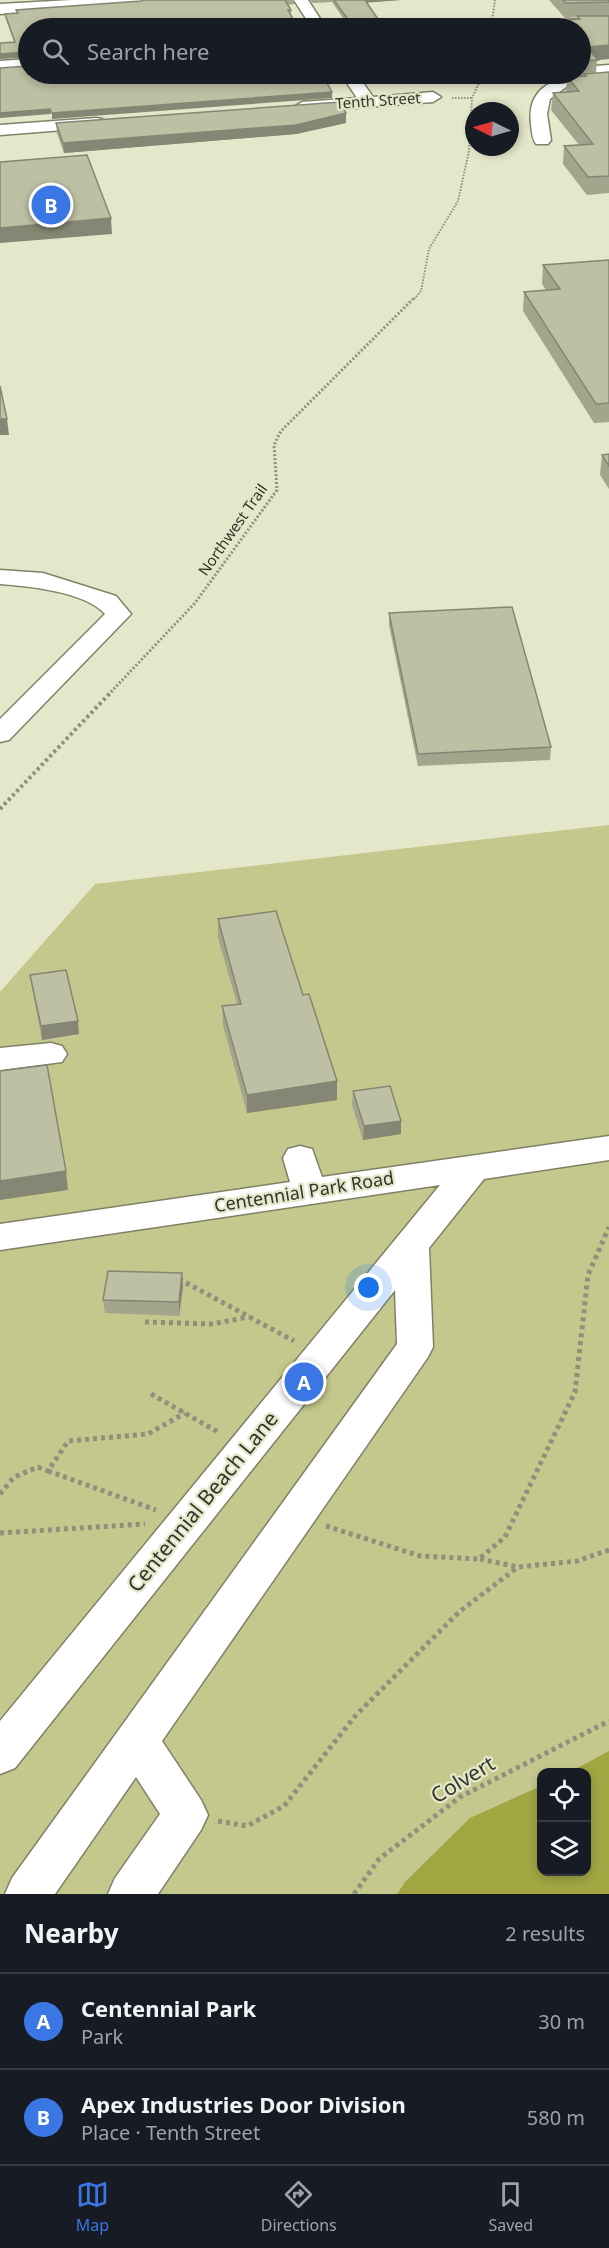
<!DOCTYPE html>
<meta charset="utf-8">
<style>
:root{--surface:#171b24;--page:#20242c;--text:#f1f3f6;--muted:#9ea1a6;--line:#363941;--accent:#3b76e5}
body{margin:0;font-family:"Noto Sans",sans-serif;background:var(--page);color:var(--text)}
.controls{position:absolute;right:18px;bottom:18px;display:grid;overflow:hidden;border-radius:12px;box-shadow:0 3px 9px #0003}
.controls button{width:54px;height:54px;display:grid;place-items:center;padding:0;border:0;border-bottom:2px solid var(--line);background:var(--surface);color:var(--text);font:30px sans-serif}
.compass{position:absolute;left:465px;top:102px;width:54px;height:54px;border-radius:50%;background:var(--surface);box-shadow:0 3px 9px #0003;rotate:275deg}
.you{position:absolute;left:369px;top:1288px;width:21px;height:21px;margin:-15px;border:4px solid #fff;border-radius:50%;background:#1a73e8;box-shadow:0 0 0 9px #1a73e833}
.badge{display:grid;place-items:center;width:39px;height:39px;border-radius:50%;background:var(--accent);color:#fff;font-size:20px;font-weight:700}
.pin{position:absolute;translate:-50% -50%;border:3px solid #fff;box-shadow:0 2px 6px #0006}
.list{margin:0;padding:0;list-style:none}
h2{display:flex;justify-content:space-between;align-items:center;height:78px;margin:0;padding:0 24px;font-size:26px}
h2 small{font-size:20px;font-weight:400;color:var(--muted)}
.list li{display:grid;grid-template-columns:39px 1fr auto;gap:18px;align-items:center;box-sizing:border-box;height:96px;padding:0 24px;border-top:2px solid var(--line)}
.list b{display:block;font-size:22px;white-space:nowrap}
.list p{margin:0;font-size:20px;white-space:nowrap;color:var(--muted)}
.list em{font-size:20px;font-style:normal;color:var(--muted)}
.icon{flex:none;width:33px;height:33px;fill:none;stroke:currentColor;stroke-width:2;stroke-linecap:round;stroke-linejoin:round}
.map{position:relative;flex:none;width:609px;height:1894px;overflow:hidden}
.search{position:absolute;background:var(--surface);box-shadow:0 3px 9px #0003;left:18px;right:18px;top:18px;height:66px;display:flex;align-items:center;gap:15px;box-sizing:border-box;padding:0 21px;border-radius:33px;color:var(--muted);font-size:22px}
.sheet{height:270px;background:var(--surface)}
nav{display:flex;justify-content:space-around;align-items:center;box-sizing:border-box;height:84px;border-top:2px solid var(--line);background:var(--surface);font-size:16px;color:var(--muted)}
nav a{display:grid;justify-items:center;gap:3px}
nav .on{color:var(--accent)}
.map>svg:first-child{display:block}
.green{fill:#c4c88c;fill-rule:evenodd}
.water{fill:#a1a542}
.lines{fill:none;stroke-linecap:round;stroke-linejoin:round}
.minor-casing{stroke:#7f8166;stroke-width:3}
.path-far3{stroke:#8f917c;stroke-width:2;stroke-dasharray:1.5 1.5;stroke-linecap:butt}
.path-far2{stroke:#8f917c;stroke-width:3;stroke-dasharray:2 2;stroke-linecap:butt}
.path-far1{stroke:#8f917c;stroke-width:4;stroke-dasharray:3 3;stroke-linecap:butt}
.path{stroke:#8f917c;stroke-width:5;stroke-dasharray:4 4;stroke-linecap:butt}
.minor{fill:#fff;fill-rule:evenodd}
.wall{fill:#a3a58d}
.shaded-wall{fill:#858673}
.building{fill:#bec0a4;stroke:#858673;stroke-width:1.5}
.labels{text-anchor:middle;stroke-width:4.5;stroke-linejoin:round;paint-order:stroke}
.far-street-label{font-size:15px;fill:#34352a;stroke:#e4e7c9}
.street-label{font-size:18px;fill:#34352a;stroke:#e4e7c9}
.near-street-label{font-size:21px;fill:#34352a;stroke:#e4e7c9}
</style>
<div class="map">
<svg width="609" height="1894" viewBox="0 0 609 1894">
<rect width="100%" height="100%" fill="#e4e7c9"/>
<path class="green" d="M609 825V1894H0V992L95 884ZM542 1772H586V1872H542Z"/>
<path class="water" d="M609 1751V1894H397L405 1882 470 1818 541 1786 542 1872H586V1772H570Z"/>
<g class="lines">
<defs>
<path id="minor" d="M71 0H148L141 4 0 14V4Z
M294 0H308L326 28H312Z
M609 18V28H531L529 26 537 21Z
M28 59V69L0 71V61Z
M609 65V75L580 77 573 74H580V67Z
M341 74H357L373 97 433 92 441 97 433 102 302 112 296 111 294 107 302 102 357 98Z
M562 79 570 84 550 99 547 114 551 140 548 144H536C532 138 532 132 531 125 528 101 538 85 562 79Z
M96 118 102 119 104 123 102 127 0 135V125Z
M0 570 43 573 116 596 131 614 9 740 0 742V719L105 614C86 592 28 586 0 584Z
M51 1043 62 1046 67 1054 62 1062 0 1070V1048Z
M609 1136V1160L484 1179 429 1248 433 1347 428 1357 162 1741 201 1800 208 1815 201 1830 158 1894H108L115 1878 160 1814 136 1777 55 1894H5L12 1878 397 1344 395 1290 15 1768 0 1774V1721L440 1185 0 1250V1224L290 1182 283 1158 288 1149 300 1146 312 1149 322 1177Z"/>
</defs>
<use href="#minor" class="minor-casing"/>
<path class="path-far3" d="M491 28 495 0
M452 98H472
M414 299 421 291 429 249 458 201 469 151 472 98 483 74"/>
<path class="path-far2" d="M111 692 195 603 277 490 274 445 281 431 415 297"/>
<path class="path-far1" d="M0 809 112 691"/>
<path class="path" d="M179 1279 294 1341
M145 1322 212 1324 249 1317
M151 1394 220 1433
M48 1471 156 1510
M0 1494 14 1477 38 1467 48 1471 68 1441 148 1434 185 1413
M326 1526 420 1556 479 1559 505 1537 575 1392 588 1275 609 1227
M0 1533 145 1524
M480 1559 518 1567 577 1561 609 1550
M218 1821 247 1826 284 1806 356 1715 459 1612 518 1567
M354 1894 379 1859 460 1797 609 1721"/>
<use href="#minor" class="minor"/>
</g>
<path class="wall" d="M143 0H294V4L288 5 291 10V15L28 28V57L0 59V43L14 42 6 19 5 14H17L16 10 141 1Z
M310 0H401L367 2 384 28H350L332 2 313 3Z
M549 0H609V59L597 60 596 73 609 72V193L587 195 563 164 564 146 579 145 551 110 553 93 566 92 567 77 574 76 572 74H580V28H548V22L577 20V17L565 18Z
M346 113V123L296 134 64 153 57 133 56 123Z
M609 260V422L594 423 523 311 524 292 546 290 542 284 543 265Z
M609 454V489L600 475 602 455Z
M389 613 551 747 550 760 418 766 389 625Z
M218 919 303 995 337 1081V1100L247 1113 223 1025 222 1006 237 1004 218 938Z
M30 975 79 1034 42 1040 32 988Z
M353 1091 401 1134 363 1140 352 1105Z
M183 1287 179 1316 105 1313 103 1300Z"/>
<path class="shaded-wall" d="M363 0H401L363 3Z
M609 45V59L597 60 586 47Z
M27 52 28 57 0 59V54Z
M332 92V98L52 119V113Z
M50 109 51 114 0 118V113Z
M346 113V123L296 134 64 153 63 143Z
M111 218 112 234 0 243V228Z
M0 419H7L9 435H0Z
M78 1021 79 1034 42 1040 41 1026Z
M337 1081V1100L247 1113V1095Z
M401 1121V1134L363 1140 364 1126Z
M66 1171 68 1190 0 1200V1181Z
M182 1273 183 1287 179 1316V1302Z"/>
<path class="building" d="M143 0H285L291 10H288L298 28H28V53L27 52 0 54V43L15 42 5 14 18 13 16 10 141 1Z
M334 0H365L384 28H354Z
M563 0H609V2L566 3Z
M577 16H609V45L586 47 598 60 580 61V28H553L548 22 580 19Z
M28 65V74H322L332 92 52 113 50 109 0 113V68L28 66Z
M609 72V176L588 177 564 146 593 144 553 93 579 91 567 77 586 76 584 74Z
M340 102 346 113 296 125 63 143 56 123Z
M87 155 111 218 0 228V162Z
M609 260V403L596 404 524 292 560 289 543 265Z
M0 386 7 419H0Z
M609 454V466L602 455Z
M512 607 551 747 418 754 389 613Z
M276 911 303 995 309 994 337 1081 247 1095 222 1006 241 1004 218 919Z
M66 970 78 1021 41 1026 30 975Z
M47 1065 66 1171 0 1181V1071Z
M390 1086 401 1121 364 1126 353 1091Z
M108 1271 182 1273 179 1302 103 1300Z"/>
<g class="labels">
<g class="far-street-label">
<text transform="translate(378 101) rotate(-4)" y="5">Tenth Street</text>
<text transform="translate(233 530) rotate(-55)" y="5">Northwest Trail</text>
</g>
<g class="street-label">
<text transform="translate(304 1192) rotate(-9)" y="6">Centennial Park Road</text>
</g>
<g class="near-street-label">
<text transform="translate(203 1502) rotate(-51)" y="7">Centennial Beach Lane</text>
<text transform="translate(463 1780) rotate(-31)" y="7">Colvert</text>
</g>
</g>
</svg>
<div class="controls">
<button><svg class="icon" aria-label="locate" viewBox="0 0 24 24"><circle cx="12" cy="12" r="6"/><path d="M12 2v4M12 18v4M2 12h4M18 12h4"/></svg></button>
<button><svg class="icon" aria-label="layers" viewBox="0 0 24 24"><path d="M12 4l9 5-9 5-9-5zM3 14l9 5 9-5"/></svg></button>
</div>
<svg class="compass" viewBox="-18 -18 36 36"><path d="M0-13l5 13h-10z" fill="#e53935"/><path d="M0 13l5-13h-10z" fill="#9ea1a6"/></svg>
<div class="you"></div>
<div class="pin badge" style="left:304px;top:1382px">A</div>
<div class="pin badge" style="left:51px;top:205px">B</div>
<div class="search"><svg class="icon" aria-label="search" viewBox="0 0 24 24"><circle cx="10" cy="10" r="6"/><path d="M15 15l6 6"/></svg>Search here</div>
</div>
<section class="sheet">
<h2>Nearby<small>2 results</small></h2>
<ul class="list">
<li><span class="badge">A</span><div><b>Centennial Park</b><p>Park</p></div><em>30 m</em></li>
<li><span class="badge">B</span><div><b>Apex Industries Door Division</b><p>Place · Tenth Street</p></div><em>580 m</em></li>
</ul>
</section>
<nav>
<a class="on"><svg class="icon" aria-label="map" viewBox="0 0 24 24"><path d="M3 6l6-2 6 2 6-2v14l-6 2-6-2-6 2zM9 4v14M15 6v14"/></svg>Map</a>
<a><svg class="icon" aria-label="directions" viewBox="0 0 24 24"><path d="M12 3l9 9-9 9-9-9zM9 14v-3h6M13 9l2 2-2 2"/></svg>Directions</a>
<a><svg class="icon" aria-label="saved" viewBox="0 0 24 24"><path d="M7 4h10v16l-5-4-5 4z"/></svg>Saved</a>
</nav>
